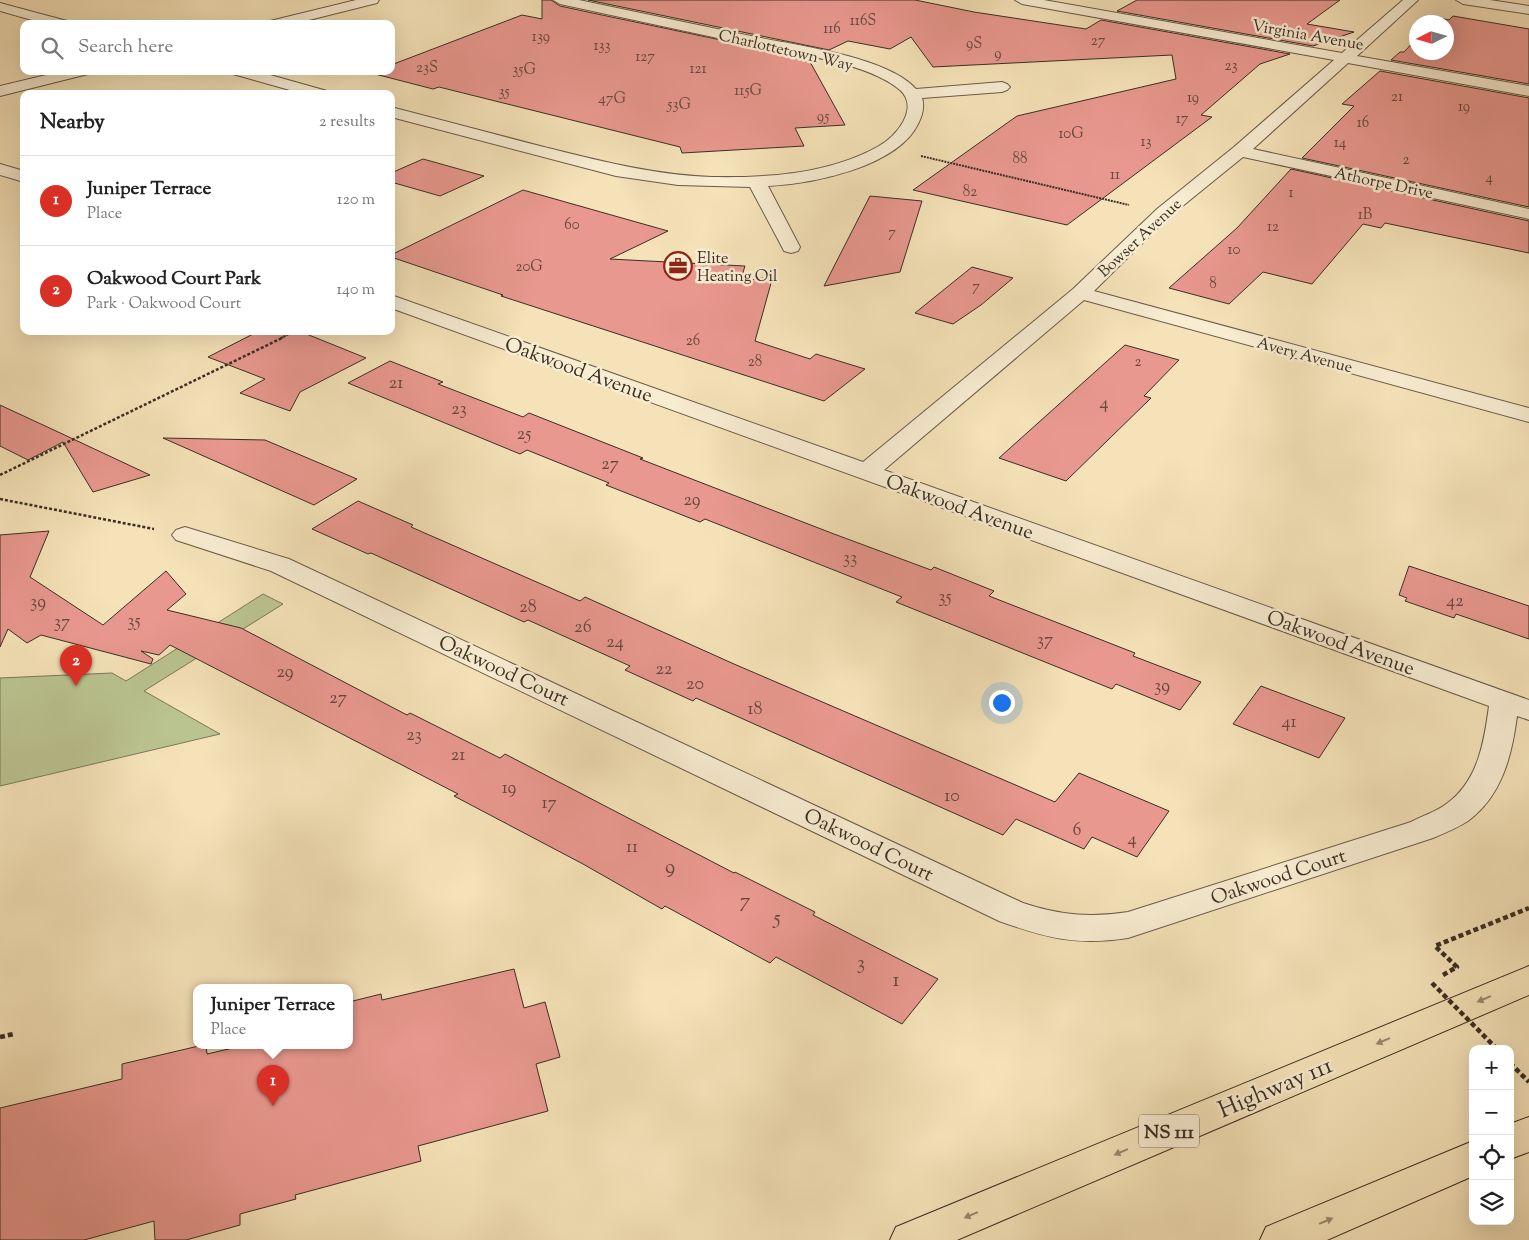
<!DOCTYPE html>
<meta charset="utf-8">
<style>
:root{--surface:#fff;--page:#f2f2f2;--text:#222;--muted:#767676;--line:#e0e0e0;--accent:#d93025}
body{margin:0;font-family:"Sorts Mill Goudy",serif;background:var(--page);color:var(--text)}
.controls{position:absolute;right:15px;bottom:15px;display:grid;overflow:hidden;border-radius:10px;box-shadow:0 5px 20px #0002}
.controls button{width:45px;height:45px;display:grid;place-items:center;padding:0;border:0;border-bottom:1px solid var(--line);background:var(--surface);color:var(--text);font:25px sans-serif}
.compass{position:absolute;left:1409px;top:15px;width:45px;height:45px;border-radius:50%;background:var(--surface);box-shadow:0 5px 20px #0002;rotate:265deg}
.you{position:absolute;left:1001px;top:702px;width:18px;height:18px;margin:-12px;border:4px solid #fff;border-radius:50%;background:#1a73e8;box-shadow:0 0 0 8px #1a73e833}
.badge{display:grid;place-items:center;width:32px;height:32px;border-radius:50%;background:var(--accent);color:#fff;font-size:16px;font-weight:700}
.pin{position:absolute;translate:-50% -41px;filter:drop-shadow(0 1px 2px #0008)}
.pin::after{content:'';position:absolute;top:26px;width:18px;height:15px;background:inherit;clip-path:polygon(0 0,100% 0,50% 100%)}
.popup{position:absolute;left:193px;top:984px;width:160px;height:65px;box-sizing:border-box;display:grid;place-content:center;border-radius:10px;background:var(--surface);filter:drop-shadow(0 1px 4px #0005);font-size:16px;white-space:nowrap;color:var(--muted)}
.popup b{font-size:19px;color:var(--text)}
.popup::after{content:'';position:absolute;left:50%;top:100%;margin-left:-10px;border:10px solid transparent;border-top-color:var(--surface)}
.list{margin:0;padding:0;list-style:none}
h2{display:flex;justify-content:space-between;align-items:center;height:65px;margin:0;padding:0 20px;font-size:21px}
h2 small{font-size:16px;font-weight:400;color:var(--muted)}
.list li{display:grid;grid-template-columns:32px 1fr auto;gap:15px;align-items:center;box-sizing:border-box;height:90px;padding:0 20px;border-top:1px solid var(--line)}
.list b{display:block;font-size:19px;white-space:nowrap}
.list p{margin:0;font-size:16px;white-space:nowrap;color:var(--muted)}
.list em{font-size:16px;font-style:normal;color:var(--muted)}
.icon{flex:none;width:28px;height:28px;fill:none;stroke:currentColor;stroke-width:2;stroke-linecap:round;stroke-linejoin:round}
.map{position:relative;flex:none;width:1529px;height:1240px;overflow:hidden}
.search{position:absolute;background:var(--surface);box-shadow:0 5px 20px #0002;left:20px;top:20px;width:375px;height:55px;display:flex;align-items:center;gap:12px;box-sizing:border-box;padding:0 18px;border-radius:10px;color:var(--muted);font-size:19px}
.panel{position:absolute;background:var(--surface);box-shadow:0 5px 20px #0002;left:20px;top:90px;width:375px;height:245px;border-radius:10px}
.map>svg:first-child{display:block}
.green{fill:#bac490;stroke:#7a795a}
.building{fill:#e9988f;stroke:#3a2e24}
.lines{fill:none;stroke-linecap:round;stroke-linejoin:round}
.minor-casing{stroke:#695b49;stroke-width:2}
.highway-casing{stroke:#3a2e24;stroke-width:2}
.path-far2{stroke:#3a2e24;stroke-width:2;stroke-dasharray:2 1;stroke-linecap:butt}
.path-far1{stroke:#3a2e24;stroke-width:2.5;stroke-dasharray:3 2;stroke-linecap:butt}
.path{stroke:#3a2e24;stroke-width:4.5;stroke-dasharray:5 3;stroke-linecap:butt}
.minor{fill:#f8ecd1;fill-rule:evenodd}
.highway{fill:#f5e2b8;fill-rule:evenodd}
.path-bridge{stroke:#3a2e24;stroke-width:4.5;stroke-dasharray:5 3;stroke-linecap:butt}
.oneway{fill:#98886e}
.labels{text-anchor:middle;stroke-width:5;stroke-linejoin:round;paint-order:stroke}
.far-number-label{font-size:15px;fill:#66483f}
.far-street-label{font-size:16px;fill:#3a2e24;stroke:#f8ecd1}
.far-poi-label{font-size:16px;fill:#3a2e24;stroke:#f8ecd1;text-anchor:start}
.number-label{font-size:18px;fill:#66483f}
.shield{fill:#f8ecd1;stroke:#736758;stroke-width:1}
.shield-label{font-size:19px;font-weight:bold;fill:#3a2e24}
.street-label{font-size:20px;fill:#3a2e24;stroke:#f8ecd1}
.near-number-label{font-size:21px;fill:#66483f}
.near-street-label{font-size:24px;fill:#3a2e24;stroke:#f8ecd1}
</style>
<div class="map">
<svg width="1529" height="1240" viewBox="0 0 1529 1240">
<rect width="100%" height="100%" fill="#f5e2b8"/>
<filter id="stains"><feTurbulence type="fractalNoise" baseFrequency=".004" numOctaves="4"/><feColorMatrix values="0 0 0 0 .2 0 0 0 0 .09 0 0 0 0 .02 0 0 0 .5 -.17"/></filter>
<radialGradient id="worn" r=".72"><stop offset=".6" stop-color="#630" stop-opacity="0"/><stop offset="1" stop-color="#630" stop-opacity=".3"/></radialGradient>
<path class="green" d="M263 594 283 604 144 691 220 734 0 786V678L112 673 126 681Z"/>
<path class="building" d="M542 0H551L560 6 583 11 811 59 809 60 845 125 795 128 804 146 682 153 680 147 439 87 433 89 371 73 391 71V65L522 15 542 19Z
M588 0H915L974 12 1086 29 1101 20 1290 54 1260 64 1201 115 1212 117 1067 225 913 190 1017 116 1176 79 1172 55 933 67 911 37 890 49 848 41 829 50Z
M1137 0H1340L1307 24 1354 32 1313 46 1117 11Z
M1453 16 1529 29V84L1391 60 1400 52H1404L1416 39V52H1446V22H1433L1439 18 1449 20Z
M1380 71 1529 98V207L1302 158 1354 106 1342 104Z
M423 159 484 176 440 196 391 182V173Z
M1291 169 1529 221V253L1385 223 1381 228 1363 224 1312 284 1263 272 1229 304 1169 288 1237 228Z
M523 190 668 231 610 259 745 266 740 282 773 276 755 341 810 359 816 354 865 369 824 401 501 296 503 295 391 257V255Z
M870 196 922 201 900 272 824 286Z
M972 267 1013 278 981 305 953 324 915 313Z
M259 331H299L366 358 300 392 290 411 240 393 265 379 208 357Z
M1125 345 1179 360 1144 396 1151 398 1066 481 999 458Z
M390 361 443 382 438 384 523 417 529 413 643 458 640 459 834 534 931 570 934 567 994 591 989 596 1135 653 1133 656 1201 682 1180 710 1116 684 1112 689 896 602 902 597 705 519 700 522 606 485 609 483 527 450 520 454 348 383Z
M0 405 56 431 150 475 93 492 63 442 28 460 0 446Z
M163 438 265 440 357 479 314 505Z
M358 501 413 525 411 527 580 601 585 597 734 664 1055 802 1079 773 1169 811 1137 857 1092 837 1084 849 1016 819 1003 835 696 698 693 701 625 670 630 666 528 620 524 622 371 553 368 554 312 529Z
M49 531 30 577 103 625 166 571 186 594 167 610 241 628 407 715 410 713 500 758 505 754 734 873 735 872 815 912 813 915 938 979 902 1024 776 957 770 963 665 906 662 909 583 864 454 796 458 794 170 645 159 655 141 651 153 659 151 664 41 635 27 643 8 629 0 647V535Z
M1409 566 1529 606V639L1456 614 1454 618 1405 601 1407 598 1399 595Z
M1261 686 1345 718 1319 758 1233 724Z
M514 969 524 1008 545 1002 560 1057 536 1064 548 1111 418 1146 421 1161 295 1195 296 1199 240 1214V1225L186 1240H155L154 1221 84 1240H0V1108L122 1079V1064L203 1045H206L207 1054 246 1045H349V1002L381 994 382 1000Z"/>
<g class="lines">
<defs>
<path id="minor" d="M356 0H379L377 3 293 24H268L270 21Z
M553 0H579C636 12 693 24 751 36 793 45 887 56 916 89L1002 82 1007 84 1010 87 1007 90 1002 92 922 98C925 107 922 116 918 124 897 167 812 184 768 186L800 247 798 251 791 253 784 251 782 247 750 187 678 185 616 176 391 117V107C442 120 493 134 544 147 600 161 654 175 712 177 768 178 829 174 879 146 896 137 920 108 900 90 867 62 793 54 750 45 687 31 623 18 560 4Z
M1015 0H1044L1342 53 1403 0H1418L1357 56 1529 86V96L1348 63 1253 149 1529 209V219L1243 157 1169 217 1094 291 1529 408V422L1084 300 884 470 1529 700V720L1517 716C1512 755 1502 796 1468 821 1457 828 1445 833 1433 838L1128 938C1076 946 1047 938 999 921L271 571 176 540 172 535 176 530 185 527 289 559 1023 903C1059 915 1090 918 1128 912L1411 822C1422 816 1435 812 1445 805 1478 782 1484 743 1489 706L391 308V295L863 462 1073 289 1157 209 1234 147 1334 60 1022 4Z
M1456 0H1490L1529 6V14L1463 4Z
M0 3 67 21 69 24H46L0 11Z
M63 71H90L88 74 0 96V86Z
M231 71H256L327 91 330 94H304L233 74Z
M0 164 24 171V182L0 175Z"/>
<path id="highway" d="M1529 966V995L957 1240H890L896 1227Z
M1529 1117V1152L1510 1159V1124Z
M1473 1141V1176L1327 1240H1260L1266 1227Z"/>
</defs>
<use href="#minor" class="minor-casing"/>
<use href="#highway" class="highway-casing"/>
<path class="path-far2" d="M921 156 1129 205
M281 338 295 331"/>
<path class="path-far1" d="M0 475 284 337
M0 499 154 529"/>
<path class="path" d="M1443 975 1457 967 1435 946 1529 908
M0 1037 14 1034
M1510 1063 1529 1082"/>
<use href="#minor" class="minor"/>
<use href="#highway" class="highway"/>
<path class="path-bridge" d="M1432 983 1497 1049"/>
</g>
<defs><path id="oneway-solid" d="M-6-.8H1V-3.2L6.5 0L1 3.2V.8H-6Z" transform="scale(1.25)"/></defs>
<g class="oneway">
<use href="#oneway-solid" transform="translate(1484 999) rotate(157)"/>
<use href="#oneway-solid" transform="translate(1383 1041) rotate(157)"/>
<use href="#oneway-solid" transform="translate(1121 1152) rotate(157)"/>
<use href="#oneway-solid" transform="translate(971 1215) rotate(157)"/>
<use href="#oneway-solid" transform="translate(1326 1221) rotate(-23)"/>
</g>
<defs>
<symbol id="office-ring" viewBox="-11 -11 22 22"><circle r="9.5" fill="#f8ecd1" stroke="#8f2418" stroke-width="1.5"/><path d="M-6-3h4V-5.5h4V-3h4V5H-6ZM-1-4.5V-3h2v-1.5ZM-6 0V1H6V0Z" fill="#8f2418"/></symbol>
</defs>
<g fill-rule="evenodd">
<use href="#office-ring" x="662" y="250" width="32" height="32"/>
</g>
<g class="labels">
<g class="far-number-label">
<text x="863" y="25">116S</text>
<text x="832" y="33">116</text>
<text x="541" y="41">139</text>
<text x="1098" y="45">27</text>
<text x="974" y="48">9S</text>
<text x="602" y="50">133</text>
<text x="998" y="58">9</text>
<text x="645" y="61">127</text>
<text x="1231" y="70">23</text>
<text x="427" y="72">23S</text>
<text x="698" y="73">121</text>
<text x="524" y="74">35G</text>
<text x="748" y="95">115G</text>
<text x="504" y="96">35</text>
<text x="1397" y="101">21</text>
<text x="1193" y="102">19</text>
<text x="612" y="103">47G</text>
<text x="679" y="109">53G</text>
<text x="1464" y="111">19</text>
<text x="823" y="121">95</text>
<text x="1182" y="123">17</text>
<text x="1363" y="127">16</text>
<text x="1071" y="138">10G</text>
<text x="1146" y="146">13</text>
<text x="1340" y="147">14</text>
<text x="1020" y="163">88</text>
<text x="1406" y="164">2</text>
<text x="1115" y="179">11</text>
<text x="1489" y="182">4</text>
<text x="970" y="196">82</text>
<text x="1291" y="197">1</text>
<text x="1365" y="219">1B</text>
<text x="572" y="229">60</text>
<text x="1273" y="231">12</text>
<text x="892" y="237">7</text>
<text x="1234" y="254">10</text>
<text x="529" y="271">20G</text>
<text x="1213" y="288">8</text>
<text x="976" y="291">7</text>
<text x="693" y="345">26</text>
<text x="755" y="366">28</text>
<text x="1138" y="366">2</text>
</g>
<g class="far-street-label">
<text transform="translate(1308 34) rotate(10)" y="6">Virginia Avenue</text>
<text transform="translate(786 49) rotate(13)" y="6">Charlottetown Way</text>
<text transform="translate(1384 182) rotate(12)" y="6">Athorpe Drive</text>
<text transform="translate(1139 237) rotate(-43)" y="6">Bowser Avenue</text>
<text transform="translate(1305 354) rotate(15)" y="6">Avery Avenue</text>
</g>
<g class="far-poi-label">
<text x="697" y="263">Elite<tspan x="697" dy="18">Heating Oil</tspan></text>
</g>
<g class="number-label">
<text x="396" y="388">21</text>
<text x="1104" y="408">4</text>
<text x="459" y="414">23</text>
<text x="524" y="439">25</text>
<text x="610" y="469">27</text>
<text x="692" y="505">29</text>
<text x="850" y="563">33</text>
<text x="945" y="602">35</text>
<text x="1455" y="606">42</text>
<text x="38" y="607">39</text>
<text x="528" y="612">28</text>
<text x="134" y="626">35</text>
<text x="62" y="627">37</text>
<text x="583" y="632">26</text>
<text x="1045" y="645">37</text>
<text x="615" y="647">24</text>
<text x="664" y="674">22</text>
<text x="285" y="677">29</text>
<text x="695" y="689">20</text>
<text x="1162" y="691">39</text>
<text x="338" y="703">27</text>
<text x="755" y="714">18</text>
<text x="1289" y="727">41</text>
<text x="414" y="740">23</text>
<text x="458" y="760">21</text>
<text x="509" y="793">19</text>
<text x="952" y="801">10</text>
<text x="549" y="808">17</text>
<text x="1077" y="835">6</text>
<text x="1132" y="844">4</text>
<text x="632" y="852">11</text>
</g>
<rect class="shield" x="1139" y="1114.5" width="60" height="33" rx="4"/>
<g class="shield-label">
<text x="1169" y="1138">NS 111</text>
</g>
<g class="street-label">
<text transform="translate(579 369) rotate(20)" y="7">Oakwood Avenue</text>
<text transform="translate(960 506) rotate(20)" y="7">Oakwood Avenue</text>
<text transform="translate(1341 642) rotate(20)" y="7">Oakwood Avenue</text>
<text transform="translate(504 670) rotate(25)" y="7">Oakwood Court</text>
<text transform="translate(869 844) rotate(26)" y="7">Oakwood Court</text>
<text transform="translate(1278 876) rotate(-18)" y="7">Oakwood Court</text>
</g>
<g class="near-number-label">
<text x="670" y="873">9</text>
<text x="745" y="907">7</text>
<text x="777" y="924">5</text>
<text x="861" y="969">3</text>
<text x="896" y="986">1</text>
</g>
<g class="near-street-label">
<text transform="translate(1275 1087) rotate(-23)" y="8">Highway 111</text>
</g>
</g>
<rect width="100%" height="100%" filter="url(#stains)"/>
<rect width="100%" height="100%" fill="url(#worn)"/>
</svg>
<div class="controls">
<button>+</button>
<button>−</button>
<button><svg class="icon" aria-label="locate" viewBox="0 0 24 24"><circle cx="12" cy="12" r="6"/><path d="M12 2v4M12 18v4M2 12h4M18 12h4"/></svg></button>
<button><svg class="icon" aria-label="layers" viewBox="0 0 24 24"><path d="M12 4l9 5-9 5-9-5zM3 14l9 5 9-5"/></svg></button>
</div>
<svg class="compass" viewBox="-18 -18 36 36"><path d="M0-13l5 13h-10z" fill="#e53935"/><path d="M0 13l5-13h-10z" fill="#767676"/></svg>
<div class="you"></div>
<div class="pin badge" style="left:273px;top:1106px">1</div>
<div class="popup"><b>Juniper Terrace</b>Place</div>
<div class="pin badge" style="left:76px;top:686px">2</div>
<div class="search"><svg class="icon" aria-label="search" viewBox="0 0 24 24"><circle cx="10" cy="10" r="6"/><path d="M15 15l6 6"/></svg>Search here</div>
<section class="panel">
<h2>Nearby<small>2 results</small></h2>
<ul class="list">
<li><span class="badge">1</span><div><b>Juniper Terrace</b><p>Place</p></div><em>120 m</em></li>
<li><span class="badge">2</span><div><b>Oakwood Court Park</b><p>Park · Oakwood Court</p></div><em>140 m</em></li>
</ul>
</section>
</div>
